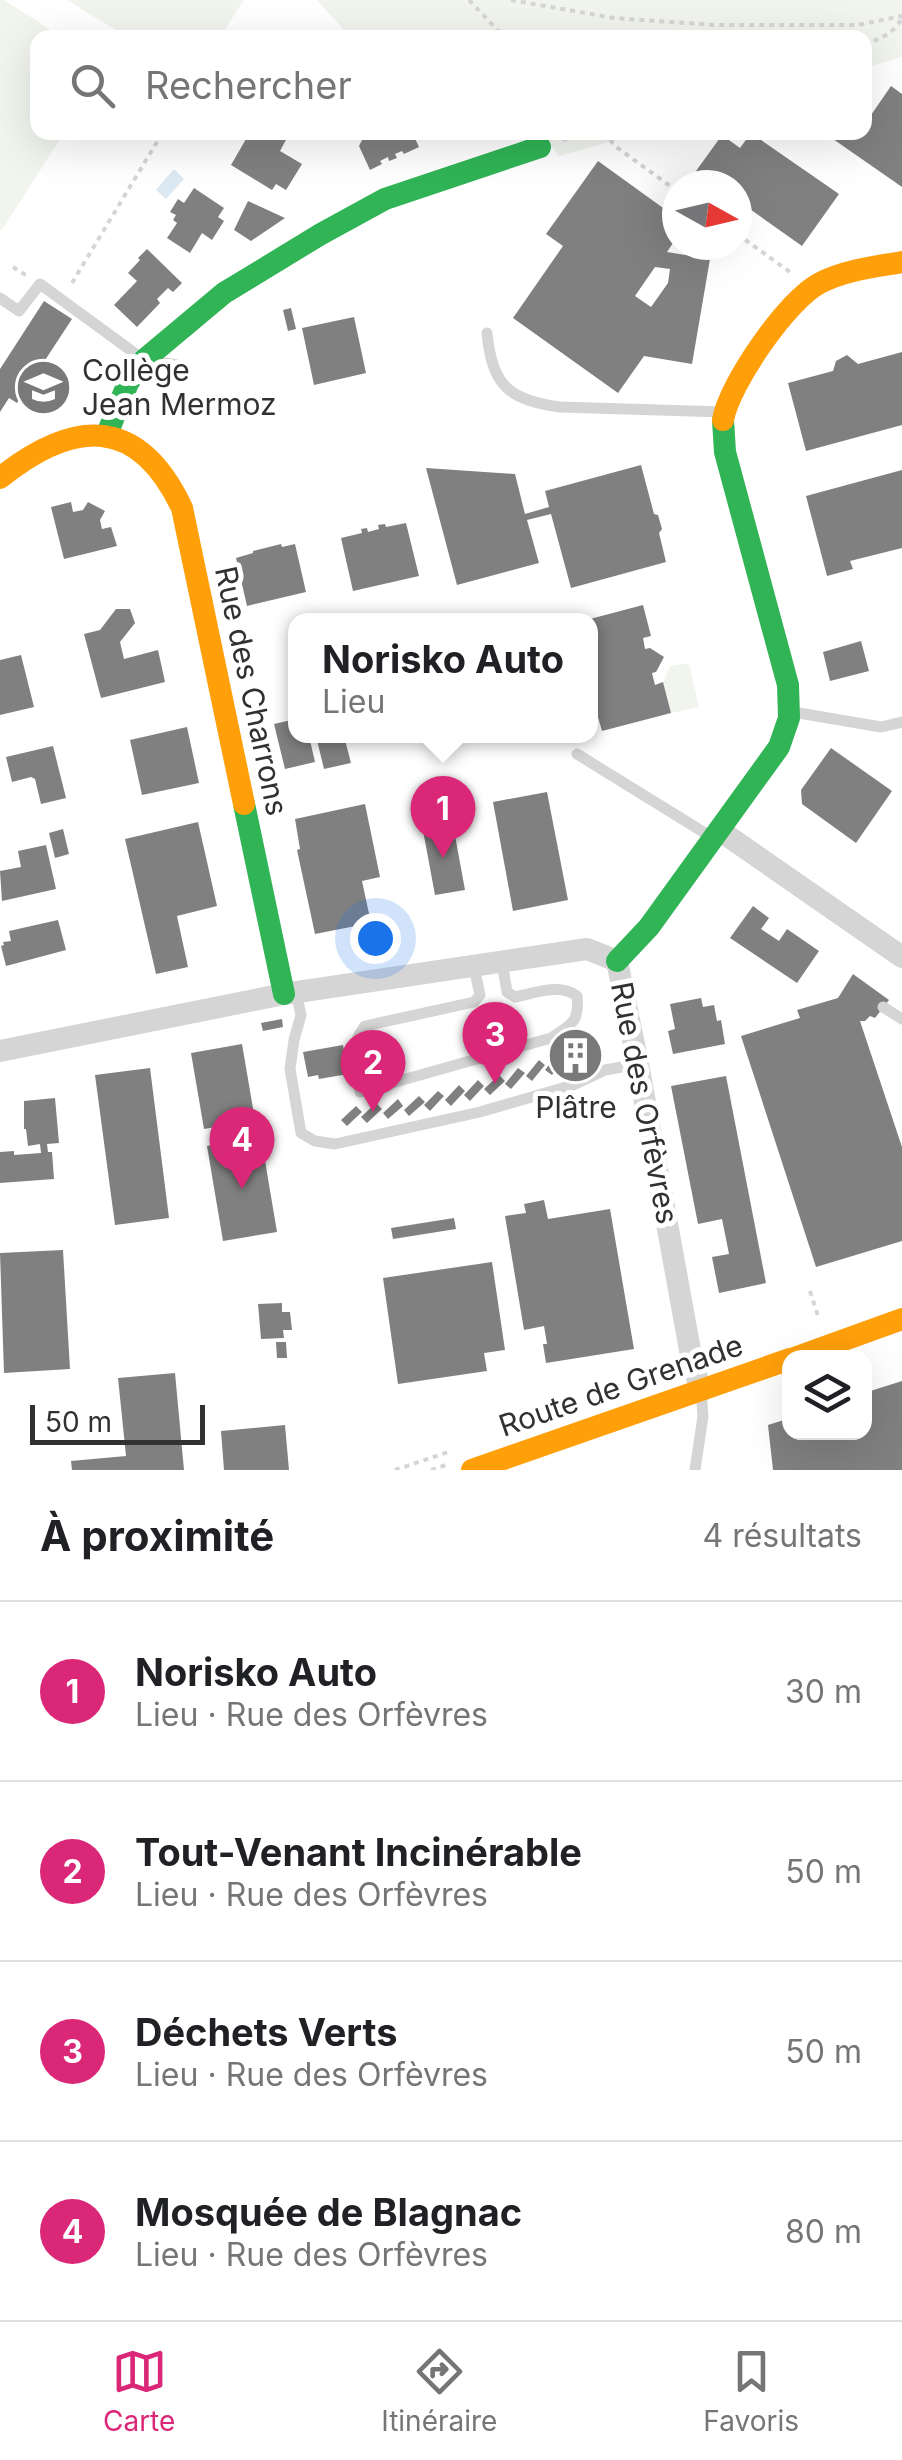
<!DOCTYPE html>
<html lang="fr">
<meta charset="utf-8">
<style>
:root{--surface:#fff;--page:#f6f6f6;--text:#202124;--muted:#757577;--line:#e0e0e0;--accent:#db2777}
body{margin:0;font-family:Inter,sans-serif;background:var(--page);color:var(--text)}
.controls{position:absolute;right:30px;bottom:30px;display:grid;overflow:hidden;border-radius:20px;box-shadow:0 10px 40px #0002}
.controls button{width:90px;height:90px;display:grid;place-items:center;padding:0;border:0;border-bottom:2px solid var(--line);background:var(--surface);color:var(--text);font:50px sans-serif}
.compass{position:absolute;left:662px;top:170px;width:90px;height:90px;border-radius:50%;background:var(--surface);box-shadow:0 10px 40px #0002;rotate:98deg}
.scale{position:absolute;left:30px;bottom:25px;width:175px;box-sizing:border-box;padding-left:10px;border:5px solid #313131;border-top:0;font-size:28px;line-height:35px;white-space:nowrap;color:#313131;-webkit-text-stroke:8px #fff;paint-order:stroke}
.you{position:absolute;left:375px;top:938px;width:35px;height:35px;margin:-25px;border:8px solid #fff;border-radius:50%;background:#1a73e8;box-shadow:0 0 0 15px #1a73e833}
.badge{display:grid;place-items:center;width:65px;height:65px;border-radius:50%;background:var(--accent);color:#fff;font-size:32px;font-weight:700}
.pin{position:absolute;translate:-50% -82px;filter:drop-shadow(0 2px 5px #0008)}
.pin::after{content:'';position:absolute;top:52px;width:35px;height:30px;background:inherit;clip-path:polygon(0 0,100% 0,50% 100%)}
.popup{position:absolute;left:288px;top:613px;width:310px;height:130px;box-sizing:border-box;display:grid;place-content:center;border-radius:20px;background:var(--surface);filter:drop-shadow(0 2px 8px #0005);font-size:32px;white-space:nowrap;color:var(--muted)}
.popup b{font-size:38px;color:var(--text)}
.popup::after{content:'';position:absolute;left:50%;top:100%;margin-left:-20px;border:20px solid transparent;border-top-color:var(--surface)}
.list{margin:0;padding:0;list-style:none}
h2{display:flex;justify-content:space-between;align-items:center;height:130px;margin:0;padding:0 40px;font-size:42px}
h2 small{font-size:32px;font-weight:400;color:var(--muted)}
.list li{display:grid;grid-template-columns:65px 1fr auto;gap:30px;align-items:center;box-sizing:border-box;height:180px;padding:0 40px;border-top:2px solid var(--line)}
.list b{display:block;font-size:38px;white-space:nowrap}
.list p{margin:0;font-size:32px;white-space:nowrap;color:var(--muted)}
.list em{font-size:32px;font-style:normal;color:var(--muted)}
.icon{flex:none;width:55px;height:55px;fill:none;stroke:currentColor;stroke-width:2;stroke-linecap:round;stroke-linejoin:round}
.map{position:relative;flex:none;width:902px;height:1470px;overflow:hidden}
.search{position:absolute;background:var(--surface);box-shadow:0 10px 40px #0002;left:30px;right:30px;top:30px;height:110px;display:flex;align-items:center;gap:25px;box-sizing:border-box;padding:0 35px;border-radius:20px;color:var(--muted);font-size:38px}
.sheet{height:850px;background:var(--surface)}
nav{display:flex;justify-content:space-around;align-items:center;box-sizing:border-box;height:140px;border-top:2px solid var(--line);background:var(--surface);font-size:28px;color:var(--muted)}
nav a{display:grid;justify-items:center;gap:5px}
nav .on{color:var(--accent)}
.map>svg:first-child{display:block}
.green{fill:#f1f5ee}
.water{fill:#dde9f2}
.building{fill:#808080;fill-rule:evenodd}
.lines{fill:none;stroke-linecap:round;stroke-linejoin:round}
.path{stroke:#d5d5d5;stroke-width:4;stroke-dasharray:5 5;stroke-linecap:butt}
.lane{stroke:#d5d5d5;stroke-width:11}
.street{stroke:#d5d5d5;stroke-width:22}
.fast{stroke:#30b455;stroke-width:22}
.slow{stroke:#ff9f0a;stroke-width:22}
.labels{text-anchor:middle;stroke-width:10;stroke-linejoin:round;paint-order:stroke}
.poi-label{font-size:30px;fill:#313131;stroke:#fff;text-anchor:start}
.street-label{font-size:30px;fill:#313131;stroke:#fff}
</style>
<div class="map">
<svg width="902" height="1470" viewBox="0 0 902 1470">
<rect width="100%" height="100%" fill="#fff"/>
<path class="green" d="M0 0H4L62 37 38 38V132L64 133 2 230 0 229Z
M67 0H244L220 37H127Z
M317 0H902V57L865 68 864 38 350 37Z
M540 133H641L559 156Z
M689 663 699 707 671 713 663 682 670 666Z"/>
<path class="water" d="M174 169 184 179 166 199 156 190Z"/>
<path class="building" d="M891 86 902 94V187L833 139 838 132H864V115L869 118Z
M250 132H277L287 138 280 151 302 164 286 190 276 184 272 190 231 165Z
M369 132H412L419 147 404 154 402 151 395 154 397 158 389 161 388 157 380 161 382 164 370 170 359 146 362 140 368 137Z
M751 133 839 194 802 246 737 200V185H715L696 171 722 135 740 148Z
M598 161 677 218V237L667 252 710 259 692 364 644 356 618 393 513 318 563 246 546 234ZM655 267 670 269 668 283 651 307 635 296Z
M194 188 224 208 218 217 224 221 212 240 202 233 190 253 167 238 177 223 173 220 176 215 170 212 178 199 184 203Z
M248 201 285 218 251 241 234 230Z
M147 249 182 283 173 292 168 288 157 299 160 303 137 327 114 305 137 281 128 273 140 260 138 258Z
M44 301 72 319 17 403 9 398 0 412V369Z
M291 308 296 329 288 331 283 310Z
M354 317 366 373 314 385 302 328Z
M902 352V425L806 451 788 383 833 371 836 361 847 355 858 364Z
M641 465 654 514 658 515 662 529 659 533 666 562 571 588 551 514 527 520 539 563 457 585 426 468 515 474 525 514 549 507 545 491Z
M902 470V548L850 561 853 569 827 576 806 496Z
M71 502 73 512 83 510 88 502 105 511 100 520 102 529 111 527 117 546 64 559 51 507Z
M406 523 419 576 353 591 341 538 362 533 361 529 367 528 368 532 379 529 378 525 385 524 386 527Z
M281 544 282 547 295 544 306 592 247 606 236 558 253 553V551Z
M643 605 651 636 643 638 645 649 650 648 664 657 656 672 652 673 655 685 663 682 671 713 602 731 590 689V619Z
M116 609H130L135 623 120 642 124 659 158 650 165 682 101 698 84 634 100 630Z
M861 641 869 671 830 681 823 652Z
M21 655 34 707 0 715V660Z
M296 719V736H309L315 762 285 769 274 724Z
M187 727 199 783 142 795 130 740Z
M316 736H344L351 763 324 769Z
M53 746 66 798 41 804 35 779 31 777 12 782 6 757Z
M831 748 892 791 856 843 802 804 801 790Z
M547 792 568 900 513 911 493 802Z
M365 804 380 877 362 881 371 923 315 934 297 850 300 849 295 819Z
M452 819 465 890 435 895 422 825Z
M198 822 217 906 177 916 188 967 156 974 125 839Z
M63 829 69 854 55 858 49 833Z
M46 845 56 889 2 901 0 871 21 867 18 851Z
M753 906 769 918 761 929 779 941 787 929 819 951 797 983 730 938Z
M58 920 66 950 6 966 1 946 4 945 3 942 11 941 9 931Z
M853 974 889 1000 875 1018 870 1016 865 1021H860L902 1147V1241L816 1267 741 1036 800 1018 797 1010 838 998Z
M701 998 703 1007 714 1005 717 1021 721 1020 725 1044 673 1054 668 1031 675 1029 670 1004Z
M282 1019 283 1027 263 1031 261 1023Z
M242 1044 255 1120 204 1129 191 1053Z
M343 1045 348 1074 319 1079 318 1075 308 1077 303 1052Z
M577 1046 584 1051 570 1069 564 1064Z
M558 1053 565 1057 552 1075 545 1070Z
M539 1060 545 1065 532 1081 526 1076Z
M150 1068 169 1218 115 1225 95 1075Z
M518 1068 525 1073 511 1089 505 1084Z
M499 1075 505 1081 490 1095 484 1089Z
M726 1076 766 1283 719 1293 712 1257 729 1254 722 1219 698 1224 671 1086Z
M478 1080 484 1086 470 1101 464 1095Z
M459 1085 465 1091 451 1106 445 1100Z
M438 1091 444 1096 430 1111 424 1105Z
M419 1096 425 1102 409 1116 404 1110Z
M55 1098 59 1143 47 1144 48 1152H52L54 1179 0 1183V1152L14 1151V1155L41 1153 40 1144 28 1146 26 1129H24V1101Z
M398 1099 403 1106 388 1119 383 1113Z
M376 1103 382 1109 367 1123 361 1117Z
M356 1106 362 1112 347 1126 341 1120Z
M261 1137 277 1232 223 1241 207 1146Z
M544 1200 548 1219 610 1209 634 1349 546 1363 543 1344H547L544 1326 524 1330 505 1216 526 1213 524 1204Z
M454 1218 456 1229 393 1239 391 1228Z
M63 1250 70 1369 4 1373 0 1253Z
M492 1262 505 1350 484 1353 487 1371 398 1384 383 1278Z
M282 1303V1312H290L292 1330H283L284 1338 261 1339 258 1304Z
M276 1342H286L287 1358H277Z
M175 1373 184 1470H72L71 1461 126 1456 118 1378Z
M902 1381V1470H773L768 1425 790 1418V1432H864V1393Z
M285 1425 289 1470H224L221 1431Z"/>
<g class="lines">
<path class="path" d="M469 0 505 38
M511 0 614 18 714 25H858L902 16
M864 44C881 39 893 34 902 18
M604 132 615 146 677 191
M563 140 587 132
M737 234 790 272
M13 267 27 276
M72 283 163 132
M810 1291 819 1319
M395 1470 451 1451
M431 1470 446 1465"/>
<path class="lane" d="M0 298 19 311 40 284 144 360
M487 333C492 385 508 400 560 407L724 412
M152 367 166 363 184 366
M793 712 881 727 902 722
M577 754 713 838
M474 967 480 995 474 1002 365 1026C347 1049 356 1066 360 1092L551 1038C571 1025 580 1022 577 996 560 983 535 993 515 997L507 992 502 962
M296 992 301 1015 294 1040 290 1069 301 1133 315 1141 335 1144 480 1112 573 1085 605 1070 638 1064
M883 1007 902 1019
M695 1470 703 1416 701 1391"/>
<path class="street" d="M719 830 902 957
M0 1051 284 994 587 949 617 961 638 1064 692 1361 701 1391"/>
<path class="fast" d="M107 434 128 383 144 360 224 293 321 234 385 199 540 147
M244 804 284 994
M617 961 649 927 779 747 789 718 788 685 725 452 723 420"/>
<path class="slow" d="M723 420C729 384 788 299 820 283 845 270 874 267 902 262
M0 478C74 419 138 415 182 508L244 804
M794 1358 902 1319
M472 1470 790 1359"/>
</g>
<defs>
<symbol id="school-disc" viewBox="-11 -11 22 22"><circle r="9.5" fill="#797979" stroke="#fff"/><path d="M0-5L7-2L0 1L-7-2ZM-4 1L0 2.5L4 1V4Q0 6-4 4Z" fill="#fff"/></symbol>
<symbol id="building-disc" viewBox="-11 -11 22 22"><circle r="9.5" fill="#797979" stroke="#fff"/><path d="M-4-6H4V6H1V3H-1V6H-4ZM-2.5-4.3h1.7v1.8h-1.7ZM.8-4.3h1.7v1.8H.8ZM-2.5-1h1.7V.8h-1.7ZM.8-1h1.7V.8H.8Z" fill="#fff"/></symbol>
</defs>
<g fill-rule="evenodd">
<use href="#school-disc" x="12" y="356" width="63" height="63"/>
<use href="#building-disc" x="544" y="1024" width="63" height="63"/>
</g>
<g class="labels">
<g class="poi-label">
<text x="82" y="381">Collège<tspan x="82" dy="34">Jean Mermoz</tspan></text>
<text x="576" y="1118" text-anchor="middle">Plâtre</text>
</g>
<g class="street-label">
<text transform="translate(251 691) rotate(78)" y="10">Rue des Charrons</text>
<text transform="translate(644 1103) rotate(79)" y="10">Rue des Orfèvres</text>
<text transform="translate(621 1386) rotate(-19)" y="10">Route de Grenade</text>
</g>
</g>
</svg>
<div class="controls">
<button><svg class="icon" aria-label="layers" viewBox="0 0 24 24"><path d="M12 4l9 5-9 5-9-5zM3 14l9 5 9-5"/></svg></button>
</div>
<svg class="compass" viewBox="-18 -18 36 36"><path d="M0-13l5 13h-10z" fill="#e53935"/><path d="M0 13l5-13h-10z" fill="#757577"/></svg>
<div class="scale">50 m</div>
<div class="you"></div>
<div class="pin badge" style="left:443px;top:858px">1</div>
<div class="popup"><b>Norisko Auto</b>Lieu</div>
<div class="pin badge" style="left:373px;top:1112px">2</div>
<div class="pin badge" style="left:495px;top:1084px">3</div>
<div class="pin badge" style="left:242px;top:1189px">4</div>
<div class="search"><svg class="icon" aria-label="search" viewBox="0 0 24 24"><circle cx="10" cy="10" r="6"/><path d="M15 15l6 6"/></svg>Rechercher</div>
</div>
<section class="sheet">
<h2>À proximité<small>4 résultats</small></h2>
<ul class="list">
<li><span class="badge">1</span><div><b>Norisko Auto</b><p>Lieu · Rue des Orfèvres</p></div><em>30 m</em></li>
<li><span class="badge">2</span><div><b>Tout-Venant Incinérable</b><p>Lieu · Rue des Orfèvres</p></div><em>50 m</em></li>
<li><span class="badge">3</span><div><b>Déchets Verts</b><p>Lieu · Rue des Orfèvres</p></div><em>50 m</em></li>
<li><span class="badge">4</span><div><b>Mosquée de Blagnac</b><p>Lieu · Rue des Orfèvres</p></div><em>80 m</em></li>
</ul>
</section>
<nav>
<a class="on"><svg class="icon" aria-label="map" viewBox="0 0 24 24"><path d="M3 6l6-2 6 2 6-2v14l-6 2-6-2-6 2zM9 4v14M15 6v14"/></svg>Carte</a>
<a><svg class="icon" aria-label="directions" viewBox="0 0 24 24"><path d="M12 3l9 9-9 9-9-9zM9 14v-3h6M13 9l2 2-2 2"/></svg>Itinéraire</a>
<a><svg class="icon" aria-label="saved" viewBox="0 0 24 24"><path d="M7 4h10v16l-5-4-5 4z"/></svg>Favoris</a>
</nav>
